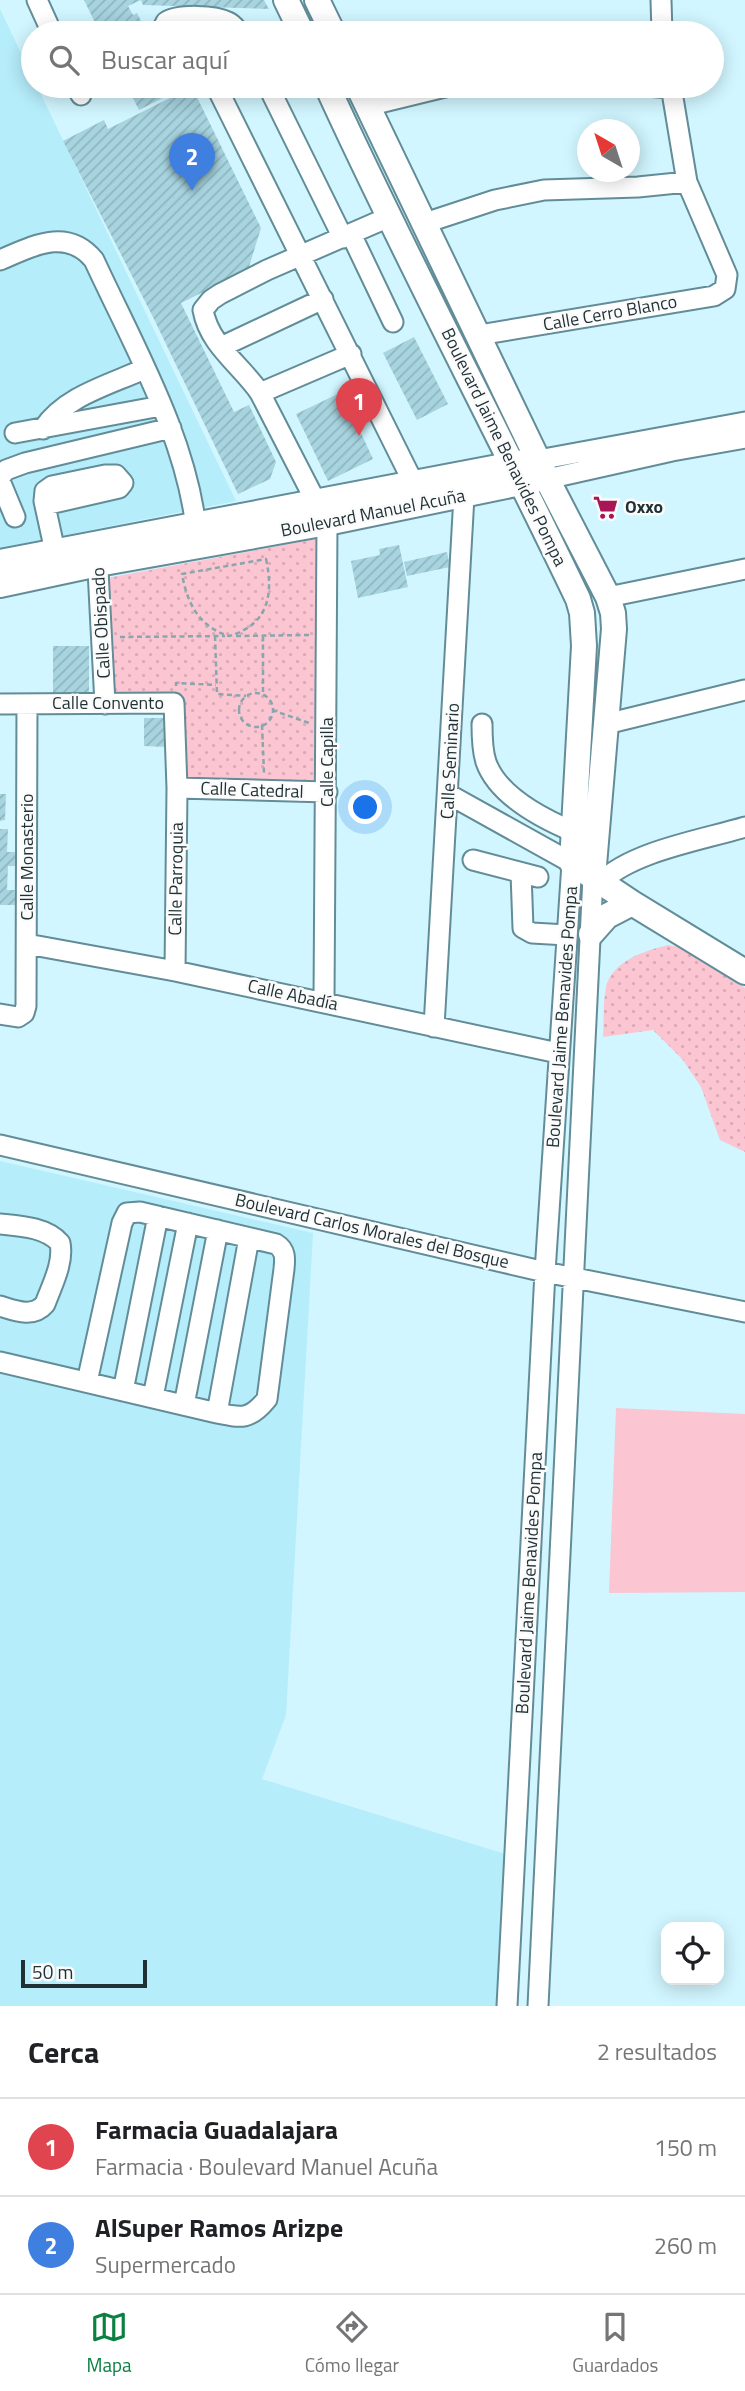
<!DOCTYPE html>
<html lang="es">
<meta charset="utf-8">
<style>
:root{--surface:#fff;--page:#f6f6f6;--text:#202124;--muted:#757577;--line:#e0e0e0;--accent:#0b8043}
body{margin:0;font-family:"Titillium Web",sans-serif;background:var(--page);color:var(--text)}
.controls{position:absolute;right:21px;bottom:21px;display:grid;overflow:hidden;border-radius:14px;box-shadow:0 4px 18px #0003}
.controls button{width:63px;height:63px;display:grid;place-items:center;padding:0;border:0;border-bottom:2px solid var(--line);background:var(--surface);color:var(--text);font:35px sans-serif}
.compass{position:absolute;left:577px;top:119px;width:63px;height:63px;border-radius:50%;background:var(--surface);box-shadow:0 4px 18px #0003;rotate:321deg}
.scale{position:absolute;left:21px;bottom:18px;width:126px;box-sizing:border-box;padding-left:7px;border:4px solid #1f3135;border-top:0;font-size:19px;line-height:24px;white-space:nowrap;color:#1f3135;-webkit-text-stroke:5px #fbfbfb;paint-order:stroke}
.you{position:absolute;left:366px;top:808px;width:24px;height:24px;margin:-18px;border:5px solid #fff;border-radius:50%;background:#1a73e8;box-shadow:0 0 0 10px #1a73e833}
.badge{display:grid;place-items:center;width:46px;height:46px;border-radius:50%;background:var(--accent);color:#fff;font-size:23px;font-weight:700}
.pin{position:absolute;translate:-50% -58px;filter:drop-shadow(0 2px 4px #0008)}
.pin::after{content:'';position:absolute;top:37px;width:24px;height:21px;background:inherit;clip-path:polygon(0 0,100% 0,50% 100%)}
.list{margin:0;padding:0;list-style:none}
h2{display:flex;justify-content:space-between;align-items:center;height:91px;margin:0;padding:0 28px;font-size:30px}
h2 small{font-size:23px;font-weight:400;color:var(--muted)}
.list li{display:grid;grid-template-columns:46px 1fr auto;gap:21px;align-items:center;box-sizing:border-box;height:98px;padding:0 28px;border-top:2px solid var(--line)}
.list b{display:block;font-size:26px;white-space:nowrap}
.list p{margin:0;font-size:23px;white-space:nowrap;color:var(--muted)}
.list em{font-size:23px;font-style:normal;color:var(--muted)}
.icon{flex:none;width:38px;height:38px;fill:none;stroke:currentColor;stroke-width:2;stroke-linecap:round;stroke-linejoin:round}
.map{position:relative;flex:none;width:745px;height:2006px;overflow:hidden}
.search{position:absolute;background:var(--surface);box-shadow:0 4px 18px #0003;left:21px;right:21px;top:21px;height:77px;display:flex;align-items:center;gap:18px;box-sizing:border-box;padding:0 24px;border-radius:38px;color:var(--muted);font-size:26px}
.sheet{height:287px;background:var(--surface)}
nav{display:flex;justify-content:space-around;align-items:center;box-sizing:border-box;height:98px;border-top:2px solid var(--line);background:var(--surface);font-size:19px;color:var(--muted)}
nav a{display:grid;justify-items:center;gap:4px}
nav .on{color:var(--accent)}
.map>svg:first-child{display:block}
.built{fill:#b5edfa}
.grass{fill:#fbc5d2}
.park{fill:url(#park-dots)}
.building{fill:url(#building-hatch)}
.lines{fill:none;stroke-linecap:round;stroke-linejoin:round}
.minor-casing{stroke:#628d98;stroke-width:23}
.major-casing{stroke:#628d98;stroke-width:28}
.path{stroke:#88a6ad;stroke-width:2.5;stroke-dasharray:5 3.5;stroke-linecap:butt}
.minor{stroke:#fff;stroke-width:19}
.major{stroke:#fff;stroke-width:24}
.labels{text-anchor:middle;stroke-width:5;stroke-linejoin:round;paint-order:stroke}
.street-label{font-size:18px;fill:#1f3135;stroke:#fbfbfb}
.poi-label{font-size:18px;font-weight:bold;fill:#1f3135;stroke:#fbfbfb;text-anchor:start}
</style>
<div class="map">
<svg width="745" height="2006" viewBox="0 0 745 2006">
<defs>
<pattern id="park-dots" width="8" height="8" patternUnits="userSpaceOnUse" patternTransform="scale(1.75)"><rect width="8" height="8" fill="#fbc5d2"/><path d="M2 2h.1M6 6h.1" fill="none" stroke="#d7aab5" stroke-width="1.8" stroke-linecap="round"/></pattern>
<pattern id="building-hatch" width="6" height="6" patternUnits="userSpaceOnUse" patternTransform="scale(1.75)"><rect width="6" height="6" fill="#a7d4df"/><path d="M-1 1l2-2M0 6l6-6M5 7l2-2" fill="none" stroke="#8fb6c0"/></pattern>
</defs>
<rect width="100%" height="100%" fill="#d1f6ff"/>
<path class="built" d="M0 9 33 78V86H37L236 501 0 548Z
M0 1161 313 1233 286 1715 262 1779 505 1854 497 2006H0Z"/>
<path class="grass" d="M616 1408 745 1414V1592L609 1593Z"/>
<path class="park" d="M316 539V781H187L182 697H110L107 578Z
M668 945 679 947 745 988V1152L720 1140 701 1087 683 1060 653 1030 603 1037C604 1021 603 1002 606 987 613 960 645 951 668 945Z"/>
<path class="building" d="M84 0H141L128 6 133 15 137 13 147 33H100Z
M141 0H264L269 9 143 5Z
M127 86H174L176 91 139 110Z
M192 87 261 228 248 270 181 303 234 412 249 405 276 462 270 479 238 494 153 317 63 141 104 120 108 129Z
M414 337 448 404 417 420 383 353Z
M342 392 373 459 328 481 296 414Z
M399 545 408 587 358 598 351 561 380 555 379 549Z
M447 552 450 567 407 576 404 562Z
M53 646H89V693H53Z
M144 718H167V747L144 746Z
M0 794H6L5 820 0 821Z
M0 829H8L7 852H16V866H8L7 890H16V905H0Z"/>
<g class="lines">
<defs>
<path id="minor" d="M37 0 52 33
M661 0 662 33
M166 33 164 26 166 22C178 14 215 15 228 22 233 24 236 29 240 33
M76 86 81 95
M216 86 413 482
M268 86 343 238
M646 86 671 88
M367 106 449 86
M425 223 495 200 544 190 638 187 687 182
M351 234 393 322
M0 260C33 246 67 227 94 260 134 347 189 441 197 537
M479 335 714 296 725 289 727 275 687 182 671 86
M221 347 323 299
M260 393 351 354
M43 429C65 396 109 385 144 369
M15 433 161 406
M538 460 745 422
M0 477 6 470 25 463 171 428
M547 479 672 451 745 438
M0 481 15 517
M315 500 260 393C242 366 209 345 203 310L211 300 220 294 267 270 389 217
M45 505 119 488 123 483 116 475H105L52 486 45 491 44 501 58 565
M97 551 105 704
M608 597 745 569
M0 704 174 703 177 788 175 971
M482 724C482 736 482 750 486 762 498 796 543 819 574 832
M606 724 745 690
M177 788 327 792
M448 794 572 863 545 1272 507 2006
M473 860 538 877
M521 873 523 928 532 933 567 935
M601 882C633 851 702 840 745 827
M27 944 175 971 558 1053
M324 1001 327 523
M0 1014 18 1017 24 1013 26 1006 27 704
M434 1027 464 496
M0 1145 545 1272 745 1312
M0 1224C20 1226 46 1227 60 1243 64 1263 52 1285 45 1304 33 1318 16 1311 0 1306
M0 1362 217 1413C242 1418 250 1420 267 1399L284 1269C285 1259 286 1250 276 1244L140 1212 127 1213 122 1223 87 1382
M123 1391 158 1216
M153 1397 188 1223
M184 1405 218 1230
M217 1413 249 1238
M538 2006 593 877"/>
<path id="major" d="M286 0 302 33
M317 0 333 33
M327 86C406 259 496 427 578 599L582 613 584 646 572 863 632 903 745 972
M358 86 547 479 608 597 613 613 614 629 593 877
M0 562 524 462
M0 585 98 564 327 523 535 480
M591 934 607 916 632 903"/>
</defs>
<use href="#minor" class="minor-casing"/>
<use href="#major" class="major-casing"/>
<path class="path" d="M266 559C274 595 268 625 229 636 199 627 187 603 182 574Z
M215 636 217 694 246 696
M236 636 309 635
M263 636V695
M120 637 225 636
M176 686V683L216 685
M239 710a17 17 0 1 1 34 0a17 17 0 1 1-34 0Z
M272 710 309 723
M262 725 264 773"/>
<use href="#minor" class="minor"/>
<use href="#major" class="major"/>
</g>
<defs>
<symbol id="supermarket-bare" viewBox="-9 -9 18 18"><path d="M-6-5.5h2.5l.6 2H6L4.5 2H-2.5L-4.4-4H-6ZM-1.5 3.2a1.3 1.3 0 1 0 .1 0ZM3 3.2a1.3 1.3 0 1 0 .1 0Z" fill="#a71655" stroke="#fbfbfb" stroke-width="2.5" paint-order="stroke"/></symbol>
</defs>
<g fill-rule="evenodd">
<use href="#supermarket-bare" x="588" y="490" width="35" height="35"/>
</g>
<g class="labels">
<g class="street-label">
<text transform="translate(610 313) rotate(-10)" y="6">Calle Cerro Blanco</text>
<text transform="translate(504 447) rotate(64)" y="6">Boulevard Jaime Benavides Pompa</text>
<text transform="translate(373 513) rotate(-11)" y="6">Boulevard Manuel Acuña</text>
<text transform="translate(101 623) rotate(-93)" y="6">Calle Obispado</text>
<text x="108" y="709">Calle Convento</text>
<text transform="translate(450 761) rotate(-87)" y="6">Calle Seminario</text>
<text transform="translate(327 762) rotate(-90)" y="6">Calle Capilla</text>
<text transform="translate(252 790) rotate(2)" y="6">Calle Catedral</text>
<text transform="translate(27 857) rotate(-90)" y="6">Calle Monasterio</text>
<text transform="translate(176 879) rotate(-89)" y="6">Calle Parroquia</text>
<text transform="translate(293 995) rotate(12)" y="6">Calle Abadía</text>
<text transform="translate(562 1017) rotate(-86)" y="6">Boulevard Jaime Benavides Pompa</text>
<text transform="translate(372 1231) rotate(13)" y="6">Boulevard Carlos Morales del Bosque</text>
<text transform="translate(529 1583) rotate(-87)" y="6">Boulevard Jaime Benavides Pompa</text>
</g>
<g class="poi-label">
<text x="625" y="513">Oxxo</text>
</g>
</g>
</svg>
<div class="controls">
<button><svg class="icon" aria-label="locate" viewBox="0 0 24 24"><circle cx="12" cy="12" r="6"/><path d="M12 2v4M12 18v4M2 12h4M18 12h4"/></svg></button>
</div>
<svg class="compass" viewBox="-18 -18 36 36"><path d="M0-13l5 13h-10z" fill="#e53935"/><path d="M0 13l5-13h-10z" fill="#757577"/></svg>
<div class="scale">50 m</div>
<div class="you"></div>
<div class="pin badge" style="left:359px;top:436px;background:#e0444e">1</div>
<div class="pin badge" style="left:192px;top:191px;background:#3f7fe0">2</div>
<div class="search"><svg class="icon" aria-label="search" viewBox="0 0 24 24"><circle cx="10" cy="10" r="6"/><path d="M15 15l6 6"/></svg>Buscar aquí</div>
</div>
<section class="sheet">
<h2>Cerca<small>2 resultados</small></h2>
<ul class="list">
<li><span class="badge" style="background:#e0444e">1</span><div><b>Farmacia Guadalajara</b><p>Farmacia · Boulevard Manuel Acuña</p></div><em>150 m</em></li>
<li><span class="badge" style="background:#3f7fe0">2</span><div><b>AlSuper Ramos Arizpe</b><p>Supermercado</p></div><em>260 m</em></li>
</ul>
</section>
<nav>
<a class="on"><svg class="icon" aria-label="map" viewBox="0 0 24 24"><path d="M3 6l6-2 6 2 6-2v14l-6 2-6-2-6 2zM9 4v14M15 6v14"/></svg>Mapa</a>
<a><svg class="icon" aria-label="directions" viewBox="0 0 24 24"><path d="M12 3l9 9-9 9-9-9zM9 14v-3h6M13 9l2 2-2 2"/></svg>Cómo llegar</a>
<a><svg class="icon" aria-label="saved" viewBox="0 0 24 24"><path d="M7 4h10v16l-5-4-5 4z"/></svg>Guardados</a>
</nav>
